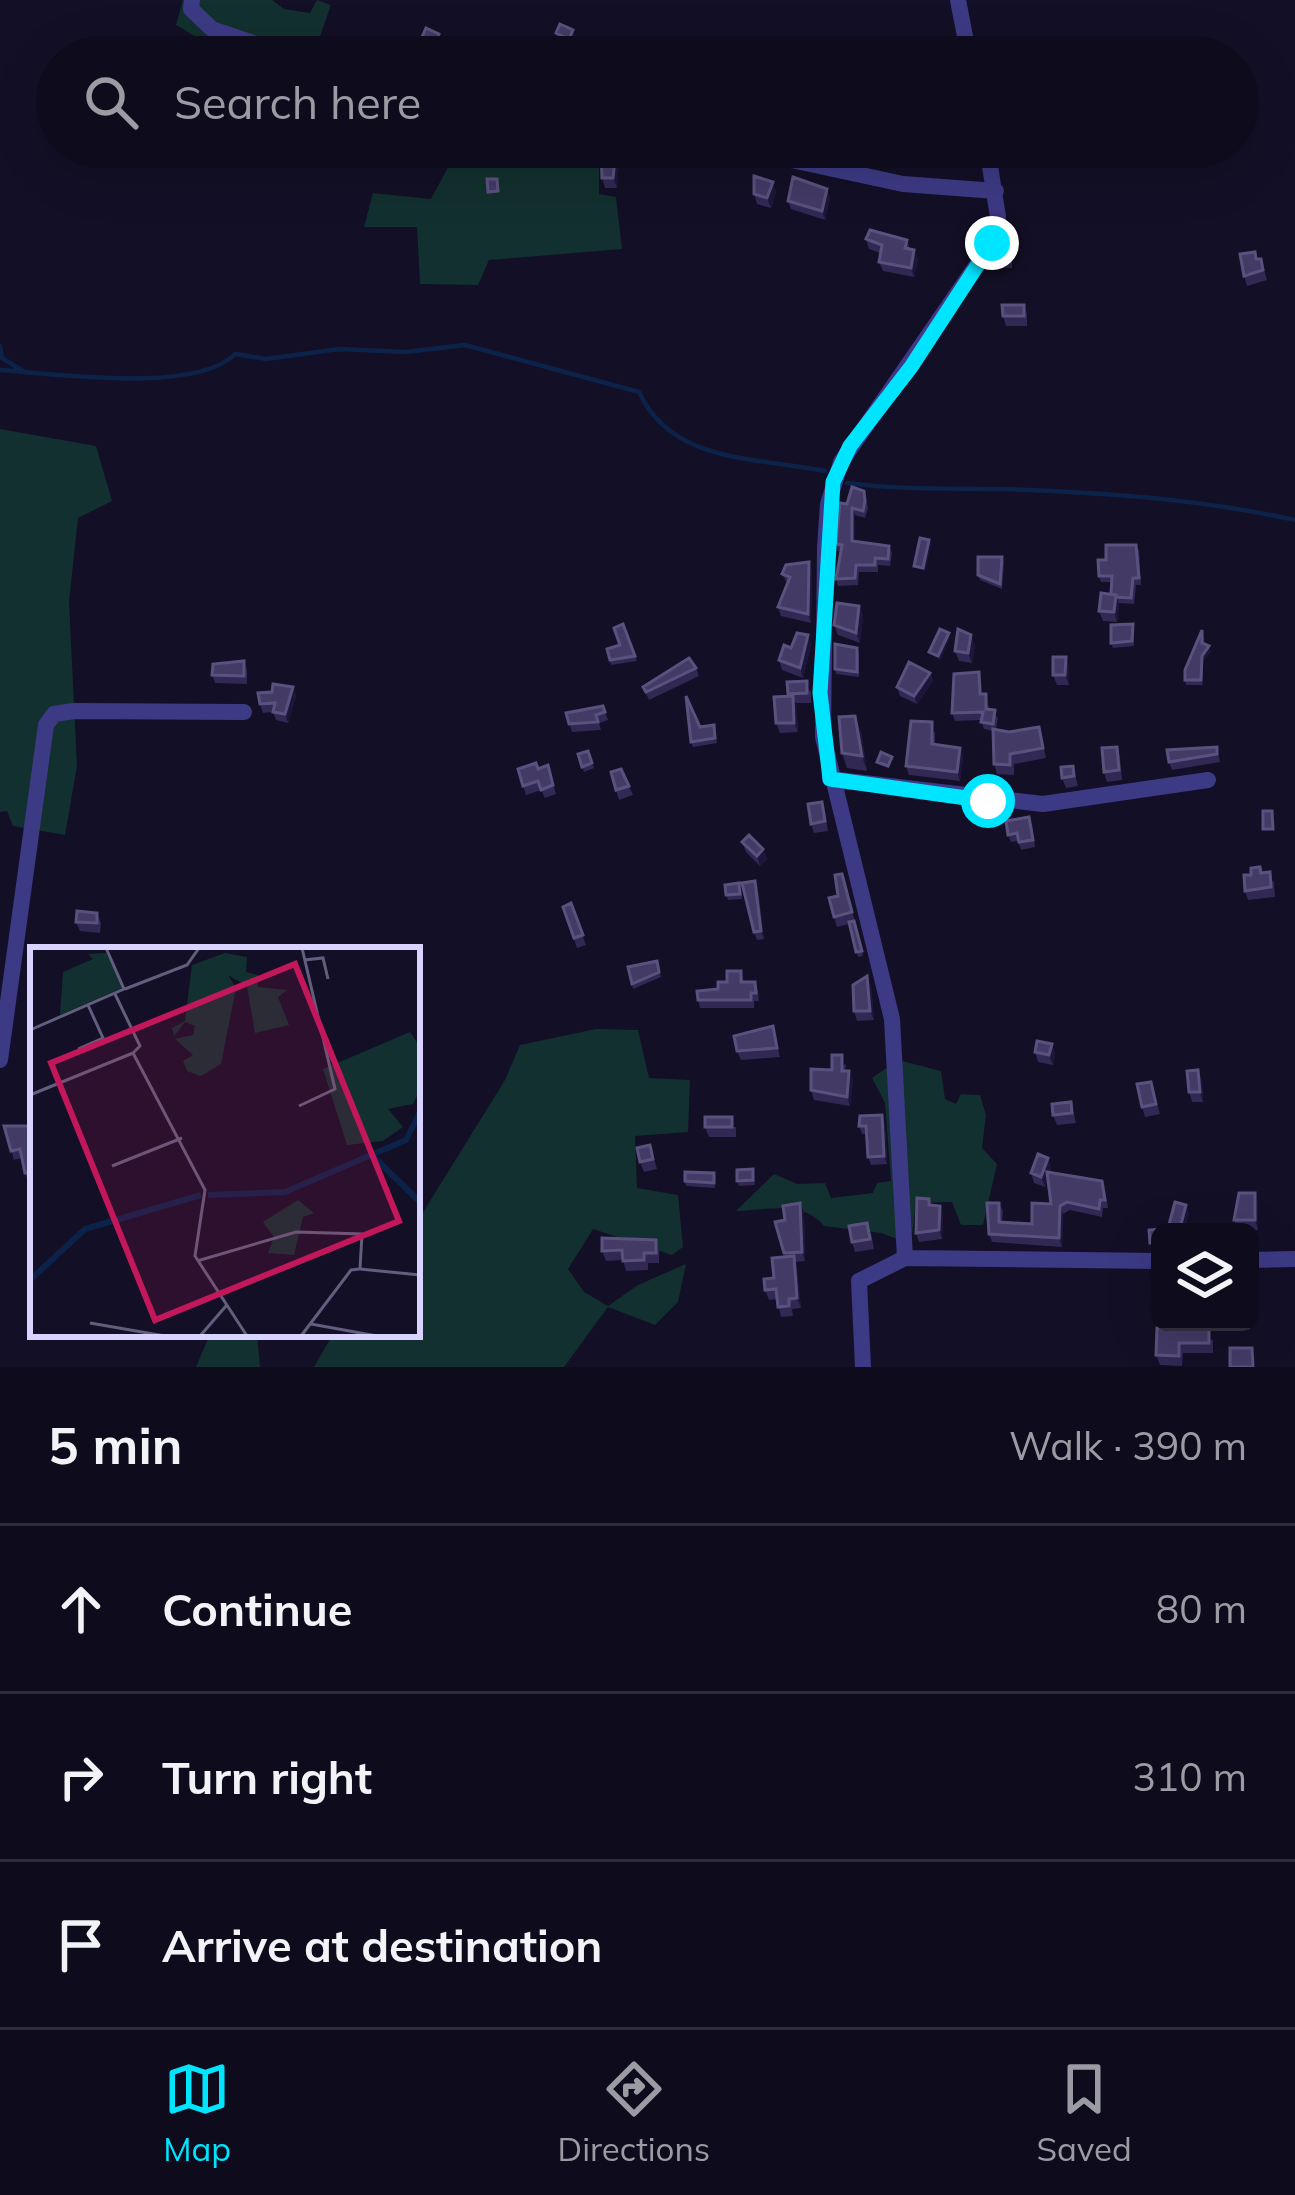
<!DOCTYPE html>
<meta charset="utf-8">
<style>
:root{--surface:#0e0b1c;--page:#1c1929;--text:#f1f3f6;--muted:#9b9ba3;--line:#2e2b3b;--accent:#00e5ff}
body{margin:0;font-family:Mulish,sans-serif;background:var(--page);color:var(--text)}
.controls{position:absolute;right:36px;bottom:36px;display:grid;overflow:hidden;border-radius:18px;box-shadow:0 12px 48px #0002}
.controls button{width:108px;height:108px;display:grid;place-items:center;padding:0;border:0;border-bottom:3px solid var(--line);background:var(--surface);color:var(--text);font:60px sans-serif}
.stop{position:absolute;width:36px;height:36px;margin:-27px;border:9px solid #00e5ff;border-radius:50%;background:#fff}
.stop.end{background:#00e5ff;border-color:#fff;box-shadow:0 3px 12px #0008}
.list{margin:0;padding:0;list-style:none}
h2{display:flex;justify-content:space-between;align-items:center;height:156px;margin:0;padding:0 48px;font-size:51px}
h2 small{font-size:39px;font-weight:400;color:var(--muted)}
.list li{display:grid;grid-template-columns:78px 1fr auto;gap:36px;align-items:center;box-sizing:border-box;height:168px;padding:0 48px;border-top:3px solid var(--line)}
.list b{display:block;font-size:45px;white-space:nowrap}
.list em{font-size:39px;font-style:normal;color:var(--muted)}
.icon{flex:none;width:66px;height:66px;fill:none;stroke:currentColor;stroke-width:2;stroke-linecap:round;stroke-linejoin:round}
.map{position:relative;flex:none;width:1295px;height:1367px;overflow:hidden}
.search{position:absolute;background:var(--surface);box-shadow:0 12px 48px #0002;left:36px;right:36px;top:36px;height:132px;display:flex;align-items:center;gap:30px;box-sizing:border-box;padding:0 42px;border-radius:66px;color:var(--muted);font-size:45px}
.sheet{height:660px;background:var(--surface)}
nav{display:flex;justify-content:space-around;align-items:center;box-sizing:border-box;height:168px;border-top:3px solid var(--line);background:var(--surface);font-size:33px;color:var(--muted)}
nav a{display:grid;justify-items:center;gap:6px}
nav .on{color:var(--accent)}
.map>svg:first-child{display:block}
.green{fill:#12302f}
.lines{fill:none;stroke-linecap:round;stroke-linejoin:round}
.stream{stroke:#0c2248;stroke-width:4.5}
.minor{stroke:#3d3a85;stroke-width:16}
.wall{fill:#312854}
.shaded-wall{fill:#1d163a}
.building{fill:#433a66;stroke:#5a527e;stroke-width:3}
.route{stroke:#00e5ff;stroke-width:15}
.inset-river{fill:none;stroke:#0c2248;stroke-width:6}
.inset-road{fill:none;stroke:#625e7d;stroke-width:3}
.view{fill:#c2185b;fill-opacity:0.15;stroke:#c2185b;stroke-width:6}
.inset-edge{fill:none;stroke:#d9d4ff;stroke-width:6}
</style>
<div class="map">
<svg width="1295" height="1367" viewBox="0 0 1295 1367">
<rect width="100%" height="100%" fill="#130f26"/>
<path class="green" d="M183 0H272L284 9 310 13 317 0 331 5 319 39 302 57H230L176 25Z
M459 147H621L599 157V194L616 197 622 249 489 260 478 285 420 284 417 227H364L373 193 431 199Z
M0 429 96 446 112 501 78 518 69 602 77 766 65 835 13 826 7 811 0 812Z
M596 1029 638 1030 649 1078 690 1080 688 1132 635 1136 637 1188 678 1195 683 1247 672 1255 593 1229 568 1269 584 1292 608 1306 638 1285 686 1264 678 1302 655 1325 608 1307 564 1367H314L333 1334H417V1222L505 1080 520 1045Z
M898 1060 941 1071 945 1099 956 1104 961 1094 980 1095 986 1115 982 1148 997 1164 983 1225H961L952 1202 916 1203 911 1244 881 1233 824 1226C803 1200 766 1210 736 1211L774 1174 797 1184 825 1183 831 1198 873 1193 877 1183 891 1181 885 1103 872 1078Z
M210 1334H257L260 1367H196Z"/>
<g class="lines">
<path class="stream" d="M0 346 2 358 23 371
M0 370C55 374 196 394 235 354L266 359 339 349 406 352 465 345 639 392C672 464 757 457 825 471
M847 483C900 490 950 488 1003 489 1101 492 1199 499 1295 520"/>
<path class="minor" d="M192 0 191 9 212 29 294 57
M958 0 969 57
M544 147H546
M731 147 903 184 996 191
M987 147 998 217 992 243 841 462 828 504 825 548 823 737 892 1019 905 1258 1160 1261
M830 779 1043 804 1208 780
M0 1060 46 725 54 714 74 711 244 712
M1250 1260 1295 1259
M863 1367 859 1281 905 1258"/>
</g>
<path class="wall" d="M556 33 576 40 572 49 559 43Z
M338 147H376L370 160 340 152Z
M403 147H452L449 158 437 153 432 166 407 157Z
M619 160 617 188H605L602 178Z
M827 189 830 198 825 220 791 209 788 201Z
M776 192 771 208 757 204 754 194Z
M866 239 907 240 910 249 918 259 914 277 883 271 879 262 881 253 869 249Z
M1008 242 1012 252V268H996L993 258Z
M1255 252 1257 259H1261L1267 280 1247 286 1244 276Z
M1024 305 1027 314V326H1006L1003 316Z
M864 491 868 508 865 518 855 515V541L889 546 892 553 890 566 878 565V572H859L858 585 838 586 836 579 841 551H838L836 544 847 504Z
M1136 545 1139 551 1141 585H1136L1134 604 1119 603 1117 622 1103 621 1099 611 1111 594 1112 582H1101L1099 576 1106 560Z
M1002 557 1004 562 1002 589 980 580 978 575Z
M809 562 812 571 811 623 781 616 778 607 787 583 782 574Z
M859 606 863 616 860 643 838 635 834 625Z
M623 624 637 661 611 665 610 660 620 645Z
M1134 629V646L1113 648 1111 643Z
M808 635 811 645 803 678 782 670 779 660Z
M1204 635V644L1211 651 1203 661V685H1186L1185 680Z
M975 645 972 663 959 661 955 651Z
M857 648 859 653V677L836 674 835 669Z
M1066 657 1069 667V685H1057L1053 675Z
M244 661 247 670V684L215 683 212 675Z
M696 668 699 676 649 700 643 687Z
M979 672 981 679 982 694H986L989 709 998 718 996 729 1009 732 1039 727 1046 758 1014 764V775L997 774 994 764 993 731 984 729 981 720 955 721 952 713Z
M930 673 933 681 917 704 900 696 897 687Z
M787 682 811 691V703H796L798 732 780 733 776 723 788 696Z
M293 687 296 696 288 723 276 720 273 712 263 713 260 704Z
M603 706 608 720 599 723 601 730 572 732 566 713Z
M700 727 715 730 717 743 693 747 691 742Z
M861 731 867 771 847 768 842 753Z
M935 731V744L963 757 960 781 909 775 906 766Z
M1117 747 1120 757 1122 780 1107 782 1104 772Z
M1217 747 1220 762 1172 770 1169 762Z
M588 751 594 768 584 772 578 754Z
M548 765 556 794 545 798 541 790 526 795 518 769H538Z
M1073 766 1078 786 1066 788 1062 778Z
M629 786 633 795 619 800 616 790Z
M825 812 828 831 814 833 811 824Z
M1032 824 1035 847 1021 850 1018 841 1011 842 1008 835Z
M742 842 763 849 767 859 760 866 746 852Z
M1262 873 1274 882 1275 897 1248 900 1245 891Z
M842 874 846 884 863 956 858 957 849 924 837 927 834 917Z
M755 881 758 890 764 939 757 940 754 932Z
M741 888 742 899 728 900 726 895Z
M571 903 586 945 577 948 563 907Z
M97 913 101 923 100 933 80 931 76 922Z
M657 961 661 977 633 989 632 984Z
M741 971 744 982 758 990 759 1001H754V1008H700L698 1000 718 989Z
M871 986 874 1020 857 1021 854 1011Z
M773 1026 780 1057 741 1060 737 1051Z
M1052 1044 1055 1054 1053 1065 1038 1062 1035 1052Z
M846 1064 845 1071 853 1080 850 1106 814 1100 811 1090 832 1070Z
M1198 1070 1202 1080 1203 1102H1192L1189 1092Z
M1151 1082 1160 1114 1145 1117 1142 1107Z
M1071 1102 1076 1123 1057 1125 1053 1115Z
M882 1115 885 1123 887 1164 871 1165 868 1157 866 1134H862L859 1126Z
M4 1126 33 1137V1181L28 1182 21 1158 14 1160Z
M705 1127H736V1137H709Z
M653 1155 657 1169 644 1172 640 1162Z
M1048 1158 1051 1168 1050 1173 1105 1190 1108 1208H1103L1102 1217 1070 1210 1063 1214 1062 1247 992 1242 989 1234 999 1203 1003 1211 1002 1222 1032 1224 1051 1204 1048 1178 1045 1187 1034 1183 1031 1173Z
M714 1173 715 1188 686 1186 685 1181Z
M754 1174 755 1185 739 1186 737 1181Z
M1255 1193 1258 1203V1230L1238 1229 1234 1220Z
M929 1199 932 1205 943 1214 942 1239 919 1242 916 1233Z
M800 1203 804 1212 805 1261 796 1262 801 1308 792 1309 793 1316 781 1317 777 1299 769 1300 765 1290 785 1257 775 1222 785 1220Z
M871 1233 874 1249 855 1252 852 1242Z
M656 1240 659 1250V1263H648V1270L626 1271 623 1260 606 1261 602 1251Z
M1157 1328 1213 1340V1353H1183L1182 1366 1160 1365 1156 1355Z"/>
<path class="shaded-wall" d="M573 30 576 40 572 49 569 39Z
M439 34 443 44 437 57H429Z
M368 147H376L370 160 366 150Z
M428 147H435L437 153 432 166 427 151Z
M616 150 619 160 617 188 613 178Z
M773 182 776 192 771 208 767 198Z
M827 189 830 198 825 220 822 211Z
M914 250 918 259 914 277 911 268Z
M852 508 855 515V548L852 541Z
M929 540 931 545 925 573 923 568Z
M809 562 812 571 811 623 808 614Z
M1116 595 1119 604 1117 622 1114 612Z
M859 606 863 616 860 643 856 633Z
M949 633 950 638 940 661 938 656Z
M808 635 811 645 803 678 800 668Z
M971 635 975 645 972 663 968 653Z
M1209 646 1211 651 1203 661V685L1201 680 1202 656Z
M1066 657 1069 667V685L1065 675Z
M930 673 933 681 917 704 914 696Z
M293 687 296 696 288 723 285 714Z
M793 696 797 706 798 732 794 723Z
M855 716 861 731 867 771 862 756Z
M960 748 963 757 960 781 957 772Z
M763 849 767 859 760 866 757 856Z
M755 881 758 890 764 939 761 931Z
M867 976 871 986 874 1020 870 1011Z
M1052 1044 1055 1054 1053 1065 1049 1055Z
M1198 1070 1202 1080 1203 1102 1200 1092Z
M849 1071 853 1080 850 1106 847 1097Z
M882 1115 885 1123 887 1164 884 1156Z
M1048 1158 1051 1168 1045 1187 1041 1177Z
M1255 1193 1258 1203V1230L1255 1220Z
M800 1203 804 1212 805 1261 802 1252Z
M1186 1205 1189 1213 1184 1232 1181 1224Z
M940 1206 943 1214 942 1239 939 1230Z
M1060 1206 1063 1214 1062 1247 1059 1238Z
M794 1256 797 1266 801 1308 797 1298Z"/>
<path class="building" d="M560 24 573 30 569 39 556 33Z
M426 28 439 34 429 57 416 51Z
M847 38H872L874 57H844Z
M601 150H616L613 178H602Z
M754 176 773 182 767 198 754 194Z
M793 177 827 189 822 211 788 201Z
M487 179H497L498 191 488 192Z
M870 230 907 240 905 248 914 250 911 268 879 262 882 245 866 239Z
M998 242H1008V258H993Z
M1255 252 1256 259H1261L1263 270 1244 276 1240 254Z
M1002 305H1024V316H1003Z
M852 487 864 491 865 501 863 511 852 508V541L889 546 888 559 875 558V565H856L855 578 836 579 842 545 836 544 840 503 847 504Z
M920 538 929 540 923 568 914 566Z
M1106 545H1136L1139 578H1133L1131 598 1116 597V595L1111 594 1112 576H1099L1098 560H1106Z
M978 557H1002L1000 584 978 575Z
M809 562 808 614 778 607 790 577 782 574 786 565Z
M1101 593 1116 595 1114 612 1099 611Z
M837 603 859 606 856 633 834 625Z
M623 624 635 656 610 660 607 649 620 645 614 628Z
M1133 624 1132 641 1111 643V625Z
M940 629 949 633 938 656 929 652Z
M958 629 971 635 968 653 955 651Z
M1202 630V643L1209 646 1202 656 1201 680H1185V670Z
M797 633 808 635 800 668 779 660 784 645 791 648Z
M835 644 857 648V672L835 669Z
M1053 657H1066L1065 675H1053Z
M689 658 696 668 646 692 643 687Z
M244 661V676L212 675 213 664Z
M909 662 930 673 914 696 897 687Z
M979 672 980 694H986V709L995 710 993 724 981 722 983 712 952 713 954 674Z
M807 681V693L788 694 787 682Z
M273 684 293 687 285 714 273 712 275 703 260 704 258 693 272 692Z
M686 696 700 727 714 725 715 738 691 742Z
M793 696 794 723H776L774 697Z
M603 706 605 712 596 715 598 722 569 724 566 713Z
M855 716 862 756 842 753 839 717Z
M911 721 932 722V744L960 748 957 772 906 766Z
M1039 727 1043 748 1010 754V765L994 764 993 729 1009 732Z
M1117 747 1119 770 1104 772 1102 748Z
M1217 747V754L1169 762 1167 750Z
M588 751 592 763 582 767 578 754Z
M881 752 892 757 888 766 877 762Z
M536 763 538 769 548 765 553 785 541 790 538 781 523 786 518 769Z
M1073 766 1074 776 1062 778 1061 767Z
M621 769 629 786 616 790 611 772Z
M822 802 825 821 811 824 808 804Z
M1263 811H1272L1273 829H1263Z
M1029 817 1033 840 1019 842 1017 833 1008 835 1006 821Z
M749 835 763 849 757 856 742 842Z
M1260 867 1261 873 1270 872 1271 887 1245 891 1244 875H1251V868Z
M842 874 852 912 834 917 829 898 838 896 835 875Z
M755 881 761 931 754 932 742 883Z
M739 883 740 894 726 895 725 885Z
M571 903 583 935 574 938 563 907Z
M77 911 97 913V923L76 922Z
M854 921 862 951 856 952 849 922Z
M657 961 659 972 632 984 628 967Z
M727 971H741V982H755L756 993H751V1000H698L697 991 718 989V982H727Z
M867 976 870 1011H854L853 985Z
M773 1026 777 1048 737 1051 734 1036Z
M1037 1041 1052 1044 1049 1055 1035 1052Z
M832 1055H842V1071H849L847 1097 811 1090V1069L832 1070Z
M1198 1070 1200 1092H1189L1187 1071Z
M1151 1082 1156 1104 1142 1107 1137 1084Z
M1071 1102 1072 1113 1053 1115 1052 1104Z
M882 1115 884 1156 868 1157 866 1126H859L860 1116Z
M705 1117H732V1127H705Z
M4 1126H29L33 1137V1172L25 1173 20 1149 11 1151Z
M650 1145 653 1159 640 1162 637 1148Z
M1038 1154 1048 1158 1041 1177 1031 1173Z
M753 1169V1180L737 1181V1170Z
M685 1172 714 1173V1183L685 1181Z
M1047 1172 1102 1181 1105 1200H1100L1099 1209 1067 1202 1060 1206 1059 1238 989 1234 987 1203H999V1222L1032 1224V1203L1051 1204Z
M1239 1193H1255V1220H1234Z
M917 1198 929 1199V1205L940 1206 939 1230 916 1233Z
M1175 1202 1186 1205 1181 1224 1200 1228 1199 1232H1167Z
M800 1203 802 1252 784 1253 775 1222 785 1220 783 1206Z
M867 1223 870 1239 852 1242 849 1226Z
M1161 1229 1160 1243H1150L1149 1230Z
M602 1238 656 1240V1253H644V1260L623 1261 622 1250 602 1251Z
M794 1256 797 1298 789 1299V1306L778 1307 776 1289 765 1290 764 1279 774 1278 772 1258Z
M1199 1325 1209 1330V1343H1179V1356L1156 1355 1157 1328Z
M1230 1348H1252L1253 1367H1230Z"/>
<g class="lines">
<path class="route" d="M988 801 830 779 820 693 833 482 850 446 911 367 992 243"/>
</g>
<g transform="translate(30 947)">
<rect width="390" height="390" fill="#130f26"/>
<path d="M76 6 94 40 30 68 33 25 63 12 58 7ZM195 6 217 10 216 25 228 28V40L257 43 248 50 259 78 225 86 217 39 198 28 206 41 191 117 171 129 157 124 153 114 163 108 145 92 163 88 165 79 155 75 144 89 142 81 155 74 162 18ZM380 85 390 100V143L383 157 358 162 373 180 353 194 317 198 293 122ZM268 253 284 266 273 270 264 308 238 306 244 290 233 275Z" fill="#12302f"/>
<path class="inset-river" d="M341 207 390 255M178 248 255 245 376 193 390 165M0 333 55 282 171 248"/>
<path class="inset-road" d="M274 13 293 11 298 32M95 42 157 18 169 1M85 47 110 99 103 106M0 83 94 42 76 1M48 102 73 91 58 58M0 148 103 106 175 243 165 309 217 389M269 159 305 142 272 1M82 219 152 191M167 314 266 285 332 287 330 322 321 323 271 389M330 322 390 328M60 376 135 389M281 377 347 389M170 389 196 359"/>
<path class="view" d="M265 17 369 274 125 373 21 116Z"/>
<rect width="390" height="390" class="inset-edge"/>
</g>
</svg>
<div class="controls">
<button><svg class="icon" aria-label="layers" viewBox="0 0 24 24"><path d="M12 4l9 5-9 5-9-5zM3 14l9 5 9-5"/></svg></button>
</div>
<div class="stop" style="left:988px;top:801px"></div>
<div class="stop end" style="left:992px;top:243px"></div>
<div class="search"><svg class="icon" aria-label="search" viewBox="0 0 24 24"><circle cx="10" cy="10" r="6"/><path d="M15 15l6 6"/></svg>Search here</div>
</div>
<section class="sheet">
<h2>5 min<small>Walk · 390 m</small></h2>
<ul class="list">
<li><svg class="icon" aria-label="ahead" viewBox="0 0 24 24"><path d="M12 20V5M6 11l6-6 6 6"/></svg><div><b>Continue</b></div><em>80 m</em></li>
<li><svg class="icon" aria-label="right" viewBox="0 0 24 24"><path d="M7 20v-9h11M14 6l5 5-5 5"/></svg><div><b>Turn right</b></div><em>310 m</em></li>
<li><svg class="icon" aria-label="arrive" viewBox="0 0 24 24"><path d="M6 21V4h12l-3 4 3 4H6"/></svg><div><b>Arrive at destination</b></div></li>
</ul>
</section>
<nav>
<a class="on"><svg class="icon" aria-label="map" viewBox="0 0 24 24"><path d="M3 6l6-2 6 2 6-2v14l-6 2-6-2-6 2zM9 4v14M15 6v14"/></svg>Map</a>
<a><svg class="icon" aria-label="directions" viewBox="0 0 24 24"><path d="M12 3l9 9-9 9-9-9zM9 14v-3h6M13 9l2 2-2 2"/></svg>Directions</a>
<a><svg class="icon" aria-label="saved" viewBox="0 0 24 24"><path d="M7 4h10v16l-5-4-5 4z"/></svg>Saved</a>
</nav>
